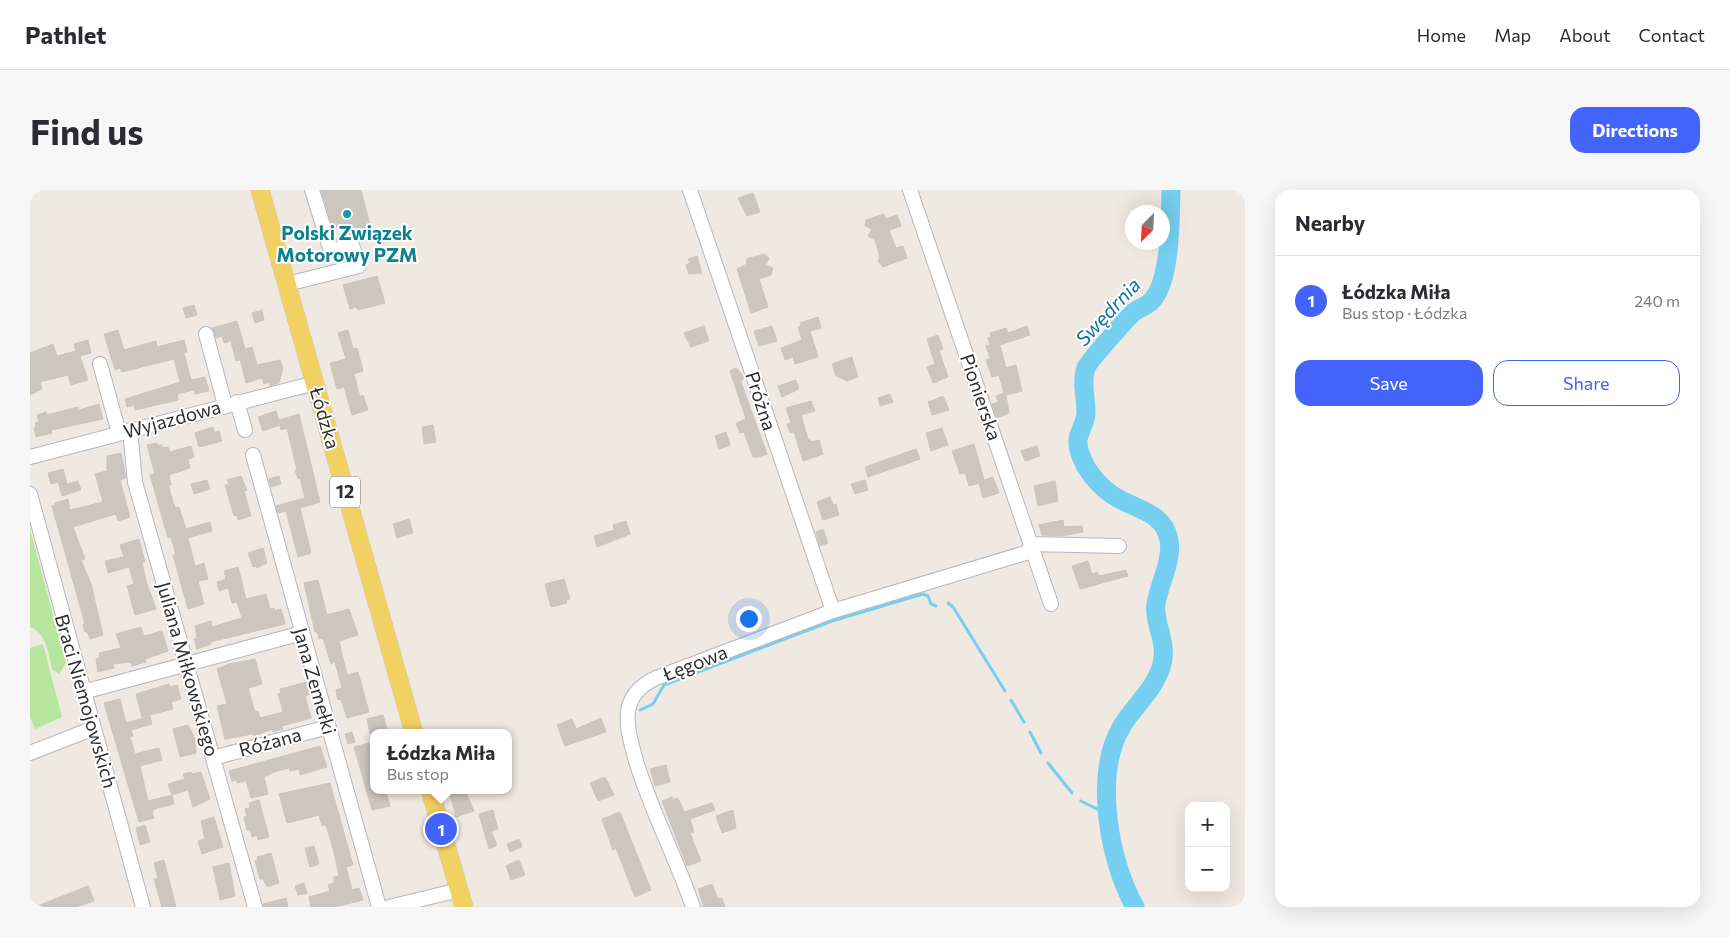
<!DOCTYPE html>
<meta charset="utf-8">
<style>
:root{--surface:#fff;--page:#f7f7f7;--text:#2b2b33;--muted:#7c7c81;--line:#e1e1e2;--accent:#4264fb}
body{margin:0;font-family:Commissioner,sans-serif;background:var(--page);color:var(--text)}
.controls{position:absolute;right:15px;bottom:15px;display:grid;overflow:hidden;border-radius:10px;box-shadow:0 5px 20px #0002}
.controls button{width:45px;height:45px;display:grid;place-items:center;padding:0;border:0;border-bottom:1px solid var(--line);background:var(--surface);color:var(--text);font:25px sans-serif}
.compass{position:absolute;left:1095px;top:15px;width:45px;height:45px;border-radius:50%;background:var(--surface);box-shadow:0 5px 20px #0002;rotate:204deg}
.you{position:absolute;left:718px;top:428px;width:18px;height:18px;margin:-12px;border:4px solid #fff;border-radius:50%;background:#1a73e8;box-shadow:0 0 0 8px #1a73e833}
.badge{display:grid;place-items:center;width:32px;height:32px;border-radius:50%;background:var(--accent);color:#fff;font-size:16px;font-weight:700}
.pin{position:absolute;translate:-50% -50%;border:2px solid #fff;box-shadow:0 1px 5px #0006}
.popup{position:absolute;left:340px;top:539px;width:142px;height:65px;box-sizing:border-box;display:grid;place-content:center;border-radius:10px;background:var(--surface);filter:drop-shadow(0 1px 4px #0005);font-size:16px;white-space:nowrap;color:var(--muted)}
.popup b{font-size:19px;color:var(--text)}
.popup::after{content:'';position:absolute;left:50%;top:100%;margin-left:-10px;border:10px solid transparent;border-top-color:var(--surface)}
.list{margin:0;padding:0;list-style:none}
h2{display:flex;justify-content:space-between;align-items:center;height:65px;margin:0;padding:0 20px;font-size:21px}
h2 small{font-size:16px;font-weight:400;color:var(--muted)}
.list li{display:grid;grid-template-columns:32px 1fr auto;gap:15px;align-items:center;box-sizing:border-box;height:90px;padding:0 20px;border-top:1px solid var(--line)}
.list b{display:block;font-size:19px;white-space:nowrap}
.list p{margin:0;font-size:16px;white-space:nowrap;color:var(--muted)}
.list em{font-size:16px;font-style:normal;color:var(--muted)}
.actions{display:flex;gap:10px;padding:15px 20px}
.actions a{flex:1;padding:11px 0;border:1px solid var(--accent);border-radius:15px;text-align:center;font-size:18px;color:var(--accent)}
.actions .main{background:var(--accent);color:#fff}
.map{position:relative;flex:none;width:1215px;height:717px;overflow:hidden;border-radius:15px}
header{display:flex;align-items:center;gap:30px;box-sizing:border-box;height:70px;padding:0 25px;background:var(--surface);border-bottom:1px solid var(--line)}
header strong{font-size:24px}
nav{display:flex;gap:28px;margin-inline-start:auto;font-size:18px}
.intro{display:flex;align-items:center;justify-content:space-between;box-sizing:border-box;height:120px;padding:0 30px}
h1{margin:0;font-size:35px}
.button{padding:12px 22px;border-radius:15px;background:var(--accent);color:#fff;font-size:18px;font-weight:700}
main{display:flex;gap:30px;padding:0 30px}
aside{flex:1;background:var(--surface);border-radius:15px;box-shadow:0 5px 20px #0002}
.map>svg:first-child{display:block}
.green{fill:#b6e59e}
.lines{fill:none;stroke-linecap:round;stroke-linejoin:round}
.stream{stroke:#75cff0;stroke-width:3}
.river{stroke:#75cff0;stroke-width:19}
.building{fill:#cbc7bf;stroke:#cbc5ba}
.minor-casing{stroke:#b4b7c1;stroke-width:16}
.major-casing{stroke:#c9c9c9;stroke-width:19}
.minor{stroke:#fff;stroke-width:14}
.major{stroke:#f2d163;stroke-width:18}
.culture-dot{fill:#0f9aa8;stroke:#fff;stroke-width:2}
.labels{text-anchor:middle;stroke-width:4;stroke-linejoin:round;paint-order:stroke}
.shield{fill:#fff;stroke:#6d6d6d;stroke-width:1}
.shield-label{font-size:18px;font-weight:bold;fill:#2e2e2e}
.culture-label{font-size:19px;font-weight:bold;fill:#0d838f;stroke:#fff}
.street-label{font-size:19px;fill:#2e2e2e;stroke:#fff}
.water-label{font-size:20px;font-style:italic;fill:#0d6fa3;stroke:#fff}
</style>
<header>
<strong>Pathlet</strong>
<nav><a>Home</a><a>Map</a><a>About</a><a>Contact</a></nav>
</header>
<div class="intro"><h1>Find us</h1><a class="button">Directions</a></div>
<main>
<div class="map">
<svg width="1215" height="717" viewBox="0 0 1215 717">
<rect width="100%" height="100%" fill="#efe9e1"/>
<path class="green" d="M0 339 36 473 29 484 22 479C18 464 17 443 0 437Z
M13 454 32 527 5 539 0 527V458Z"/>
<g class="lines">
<path class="stream" d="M918 413 923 417 975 501
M981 510 994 532
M610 520 623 514 634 495 802 431 893 404 898 406 901 414 906 416
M1000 542 1011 563
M1018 573 1042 603
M1051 611 1075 623"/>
<path class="river" d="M1105 717C1079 671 1063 584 1092 536 1105 515 1126 498 1132 474 1138 452 1123 432 1126 414 1129 394 1143 370 1139 350 1134 320 1101 319 1081 304 1071 297 1063 288 1056 277 1052 269 1047 259 1048 250 1049 241 1056 232 1056 223 1056 208 1051 192 1056 178 1058 172 1098 127 1104 122 1111 117 1120 115 1124 108 1141 85 1140 29 1141 0"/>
</g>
<path class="building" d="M291 0H331L341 39 317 45 315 35 303 38Z
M723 3 730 22 717 26 708 8Z
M854 24 856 29 867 25 871 36 859 40 866 58 873 56 877 68 853 77 848 71 850 67 845 50 838 46 842 39 835 36 836 30Z
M734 64 739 68 736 75 743 78 741 85 729 89 738 117 721 123 707 79 717 74 716 69Z
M667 66 672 83 659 84 656 75 660 73 658 69Z
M347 86 355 113 328 120 326 117 320 119 313 95Z
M164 115 167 125 156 128 153 118Z
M232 120 234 130 225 133 222 123Z
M788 127 791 138 780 141 788 167 765 174 763 167 755 170 751 158 772 150 768 137 771 136 770 133Z
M207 131 215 159 222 157 227 175 250 170 253 178 249 193 240 196 239 192 234 194 232 188 216 193 211 173 210 170 206 171 201 151 194 153 192 146 186 148 182 138Z
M674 136 679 151 661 157 654 143Z
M742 136 747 151 729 156 724 141Z
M997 136 1000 145 970 155 976 178 986 175 992 201 976 205 979 223 967 228 962 214 968 212 966 206 974 203 969 185 962 187 956 170 960 168 956 156 960 155 958 148 961 147 960 143 976 138 978 143Z
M88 140 94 160 126 151 127 157 154 150 157 162 154 163 161 190 175 187 179 201 165 204 164 200 147 204 148 210 105 220 104 215 97 217 95 209 150 192 144 169 92 182 90 178 85 180 74 144Z
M318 140 323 159 327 158 333 181 324 184 330 207 333 205 338 220 322 225 314 197 307 199 300 173 316 169 308 143Z
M908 145 913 159 909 160 918 187 903 193 897 177 905 174 897 149Z
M58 150 61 163 50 166 58 190 41 195 38 185 10 192 12 199 0 205V163L23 154 27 166 46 161 44 154Z
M822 167 828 187 817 191 806 186 802 174Z
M706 178 714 187 711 192 737 264 728 267H723L714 242 710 243 706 233 716 229 700 181Z
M766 190 769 199 752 207 748 196Z
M860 204 863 212 850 216 848 208Z
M913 206 919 220 902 225 898 212Z
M781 211 785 221 771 225 778 249H780L781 252 789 250 793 264 773 271 764 242 760 243 757 234 761 233 756 218Z
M69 214 73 229 21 240 22 243 6 247 4 238 6 237 5 233 9 232 7 225 16 222 17 225 48 217 49 220Z
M246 221 249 230 269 224 290 312 270 318 281 363 268 367 256 321 248 323 246 316 275 308 270 288 268 289 265 280H267L257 238 251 240 250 235 233 241 228 227Z
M403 235 406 252 394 254 392 237Z
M183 237 184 242 189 241 192 251 169 257 165 243Z
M912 238 918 255 901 261 896 243Z
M696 242 700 255 689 259 685 246Z
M127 253 128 256 132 255 133 258 138 257 140 262 161 256 164 267 158 269 160 278 139 285 141 295H138L145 318 149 317 156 339 180 332 182 341 158 348 165 376 174 373 178 389 168 391 174 414 158 419 143 365H146L141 347 138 348 120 285 125 284 117 255Z
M944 254 954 290 963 287 969 303 953 308 949 293 939 296 935 283 930 284 922 261Z
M1007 256 1010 266 995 271 991 261Z
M886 259 890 269 838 287 835 277Z
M91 263 96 288 90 290 100 327 88 331 86 324 43 337 55 369 51 370 61 394 73 445 60 449 57 442H55L53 434H55L22 316 25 315V313L38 309 40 320 73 312 65 284 77 281V266Z
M33 279 37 294 48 291 51 300 32 306 28 292 21 294 18 283Z
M211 286 217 300 214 301 221 326 208 330 207 325 204 326 195 295 199 294 197 290Z
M249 286 251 294 241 297 239 289Z
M177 290 180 299 164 304 161 294Z
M835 290 838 300 825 304 821 294Z
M1025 291 1028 311 1008 316 1004 296Z
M800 307 803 315 806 314 809 325 793 330 787 312Z
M379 329 383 343 367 348 363 334Z
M1033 330 1034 337 1052 336 1053 342 1031 346 1012 345 1009 335Z
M596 331 600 344 567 357 564 346 584 340 583 335Z
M793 339 798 353 790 356 786 342Z
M109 349 115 372H112L116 391 126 419 105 425 97 396 104 394 99 377 78 383 75 371 94 367 90 355Z
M233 358 237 373 227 378 226 376 223 377 218 363Z
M1058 371 1062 384 1067 382 1069 386 1096 380 1098 386 1050 399 1042 376Z
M208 377 216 409 236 404 240 419 244 418 245 421 251 419 255 434 180 452 181 454 167 459 164 449H167L165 436 181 431 182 437 212 428 207 412 202 413 198 398 189 401 187 392 196 389 194 381Z
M534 389 540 409 536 410 537 413 521 417 515 394Z
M288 390 297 425 319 419 328 445 309 451 317 485 328 482 339 522 317 528 311 509 308 510 306 500 312 498 305 472 301 474 293 448 289 449 287 442H285L274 393Z
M111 437 114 446 132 441 138 461 115 469 116 472 102 476 101 472 83 474 84 478 68 482 66 469 70 468 69 463 91 458 86 444Z
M225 469 232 494 218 498 225 522 228 521 230 528 253 522 248 504 251 503 250 499 277 492 281 504 275 506 281 528 252 536 253 539 243 542 242 539 224 546 223 544 195 549 187 516 197 514 187 479 199 474Z
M139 494V497L147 495 151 509 141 512 143 519 112 527 106 504Z
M90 509 96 533 120 526 122 534 101 540 103 546 100 547 105 564 129 558 132 570 110 576 118 611 142 605 144 614 124 619 122 622 124 628 109 632 74 513Z
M353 525 358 543H340L337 529Z
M571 528 576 542 535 556 527 535 542 529 546 539Z
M158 535 165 549 166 563 150 567 143 539Z
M322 542 325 552 318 554 315 544Z
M339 553 344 570V600H348V603L356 601 360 616 342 620 324 557Z
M290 556 297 577 270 585 269 579 260 581 259 578 244 582 234 587 238 604 221 608 216 591 207 593V590L202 591 199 581Z
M636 575 640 592 625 596 620 579Z
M161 582 162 584 171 582 180 609 163 617 158 600 142 605 138 594 155 589 153 584Z
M575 587 584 605 568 611 560 593Z
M300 593 323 675 316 677 322 700 329 698 333 710 305 717H281L279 707 300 701 298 695 304 693V687L309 686 305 666 296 635 292 636 289 625 257 633 249 604Z
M419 600H435L444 621 426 627Z
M642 607 643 610 648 608 654 622 682 613 685 620 660 629 664 642 660 643 671 671 657 676 632 611Z
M229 610 239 647 228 650 227 645 222 647 220 640H217L214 627 217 626 215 619 220 618 219 613Z
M463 620 468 639 461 641 467 655 459 659 449 624Z
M703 620 706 638 692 643 686 626Z
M590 622 621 700 605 707 586 658 583 660 572 629Z
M184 627 193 657 172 664 168 651 175 649 171 631Z
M115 635 120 652 110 655 106 638Z
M489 649 492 657 480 662 477 654Z
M284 656 289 674 280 677 275 658Z
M241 663 249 693 237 697 233 689H230L225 671 228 670 227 667Z
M134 670 146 717H132L124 689 128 688 124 673Z
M489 670 495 685 481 690 476 676Z
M199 673 205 706 190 710 183 677Z
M274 693 277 703 268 705 265 696Z
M682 694 688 709 692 708 695 717H672L673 714 668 699Z
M58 696 64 711 46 717H5Z
M256 708 258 717H234L233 714Z"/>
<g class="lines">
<defs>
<path id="minor" d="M660 0 803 421
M880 0 1021 414
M257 94 329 76 322 55 301 61 282 0
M176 144 195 215
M70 174 89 243
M207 212 215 240
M100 240 105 292 225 717
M223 265 349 717
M0 267 285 193
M0 304 113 717
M1000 354 1089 356
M53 502 272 443
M0 563 64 538
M183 568 298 537
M359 717 429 700
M663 717C646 667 621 621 606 571 602 555 596 538 598 522 600 505 611 495 626 488L803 421 1002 361"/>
<path id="major" d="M230 0 384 543
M400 600 434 717"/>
</defs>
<use href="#minor" class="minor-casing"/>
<use href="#major" class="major-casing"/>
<use href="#minor" class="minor"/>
<use href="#major" class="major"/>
</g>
<circle class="culture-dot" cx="317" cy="24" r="5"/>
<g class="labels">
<rect class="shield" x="300" y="286.5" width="30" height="31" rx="4"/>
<g class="shield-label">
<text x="315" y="308">12</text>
</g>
<g class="culture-label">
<text x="317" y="50">Polski Związek<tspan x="317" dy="22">Motorowy PZM</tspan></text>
</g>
<g class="street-label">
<text transform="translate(951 207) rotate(71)" y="7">Pionierska</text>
<text transform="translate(731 211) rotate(72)" y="7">Próżna</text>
<text transform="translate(295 228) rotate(74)" y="7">Łódzka</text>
<text transform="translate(142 229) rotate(-15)" y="7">Wyjazdowa</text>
<text transform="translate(665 473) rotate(-21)" y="7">Łęgowa</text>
<text transform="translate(158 479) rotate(74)" y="7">Juliana Miłkowskiego</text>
<text transform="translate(285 491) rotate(74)" y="7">Jana Zemełki</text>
<text transform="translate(56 511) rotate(74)" y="7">Braci Niemojowskich</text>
<text transform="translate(240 552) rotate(-15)" y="7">Różana</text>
</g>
<g class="water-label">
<text transform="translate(1078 122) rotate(-47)" y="7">Swędrnia</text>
</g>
</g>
</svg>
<div class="controls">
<button>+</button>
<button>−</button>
</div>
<svg class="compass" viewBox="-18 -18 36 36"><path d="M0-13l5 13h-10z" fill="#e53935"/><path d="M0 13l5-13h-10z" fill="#7c7c81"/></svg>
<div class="you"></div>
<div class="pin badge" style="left:411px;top:639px">1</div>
<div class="popup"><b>Łódzka Miła</b>Bus stop</div>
</div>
<aside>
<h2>Nearby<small></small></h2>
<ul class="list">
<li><span class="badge">1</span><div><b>Łódzka Miła</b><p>Bus stop · Łódzka</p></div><em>240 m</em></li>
</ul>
<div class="actions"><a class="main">Save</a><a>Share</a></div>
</aside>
</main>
